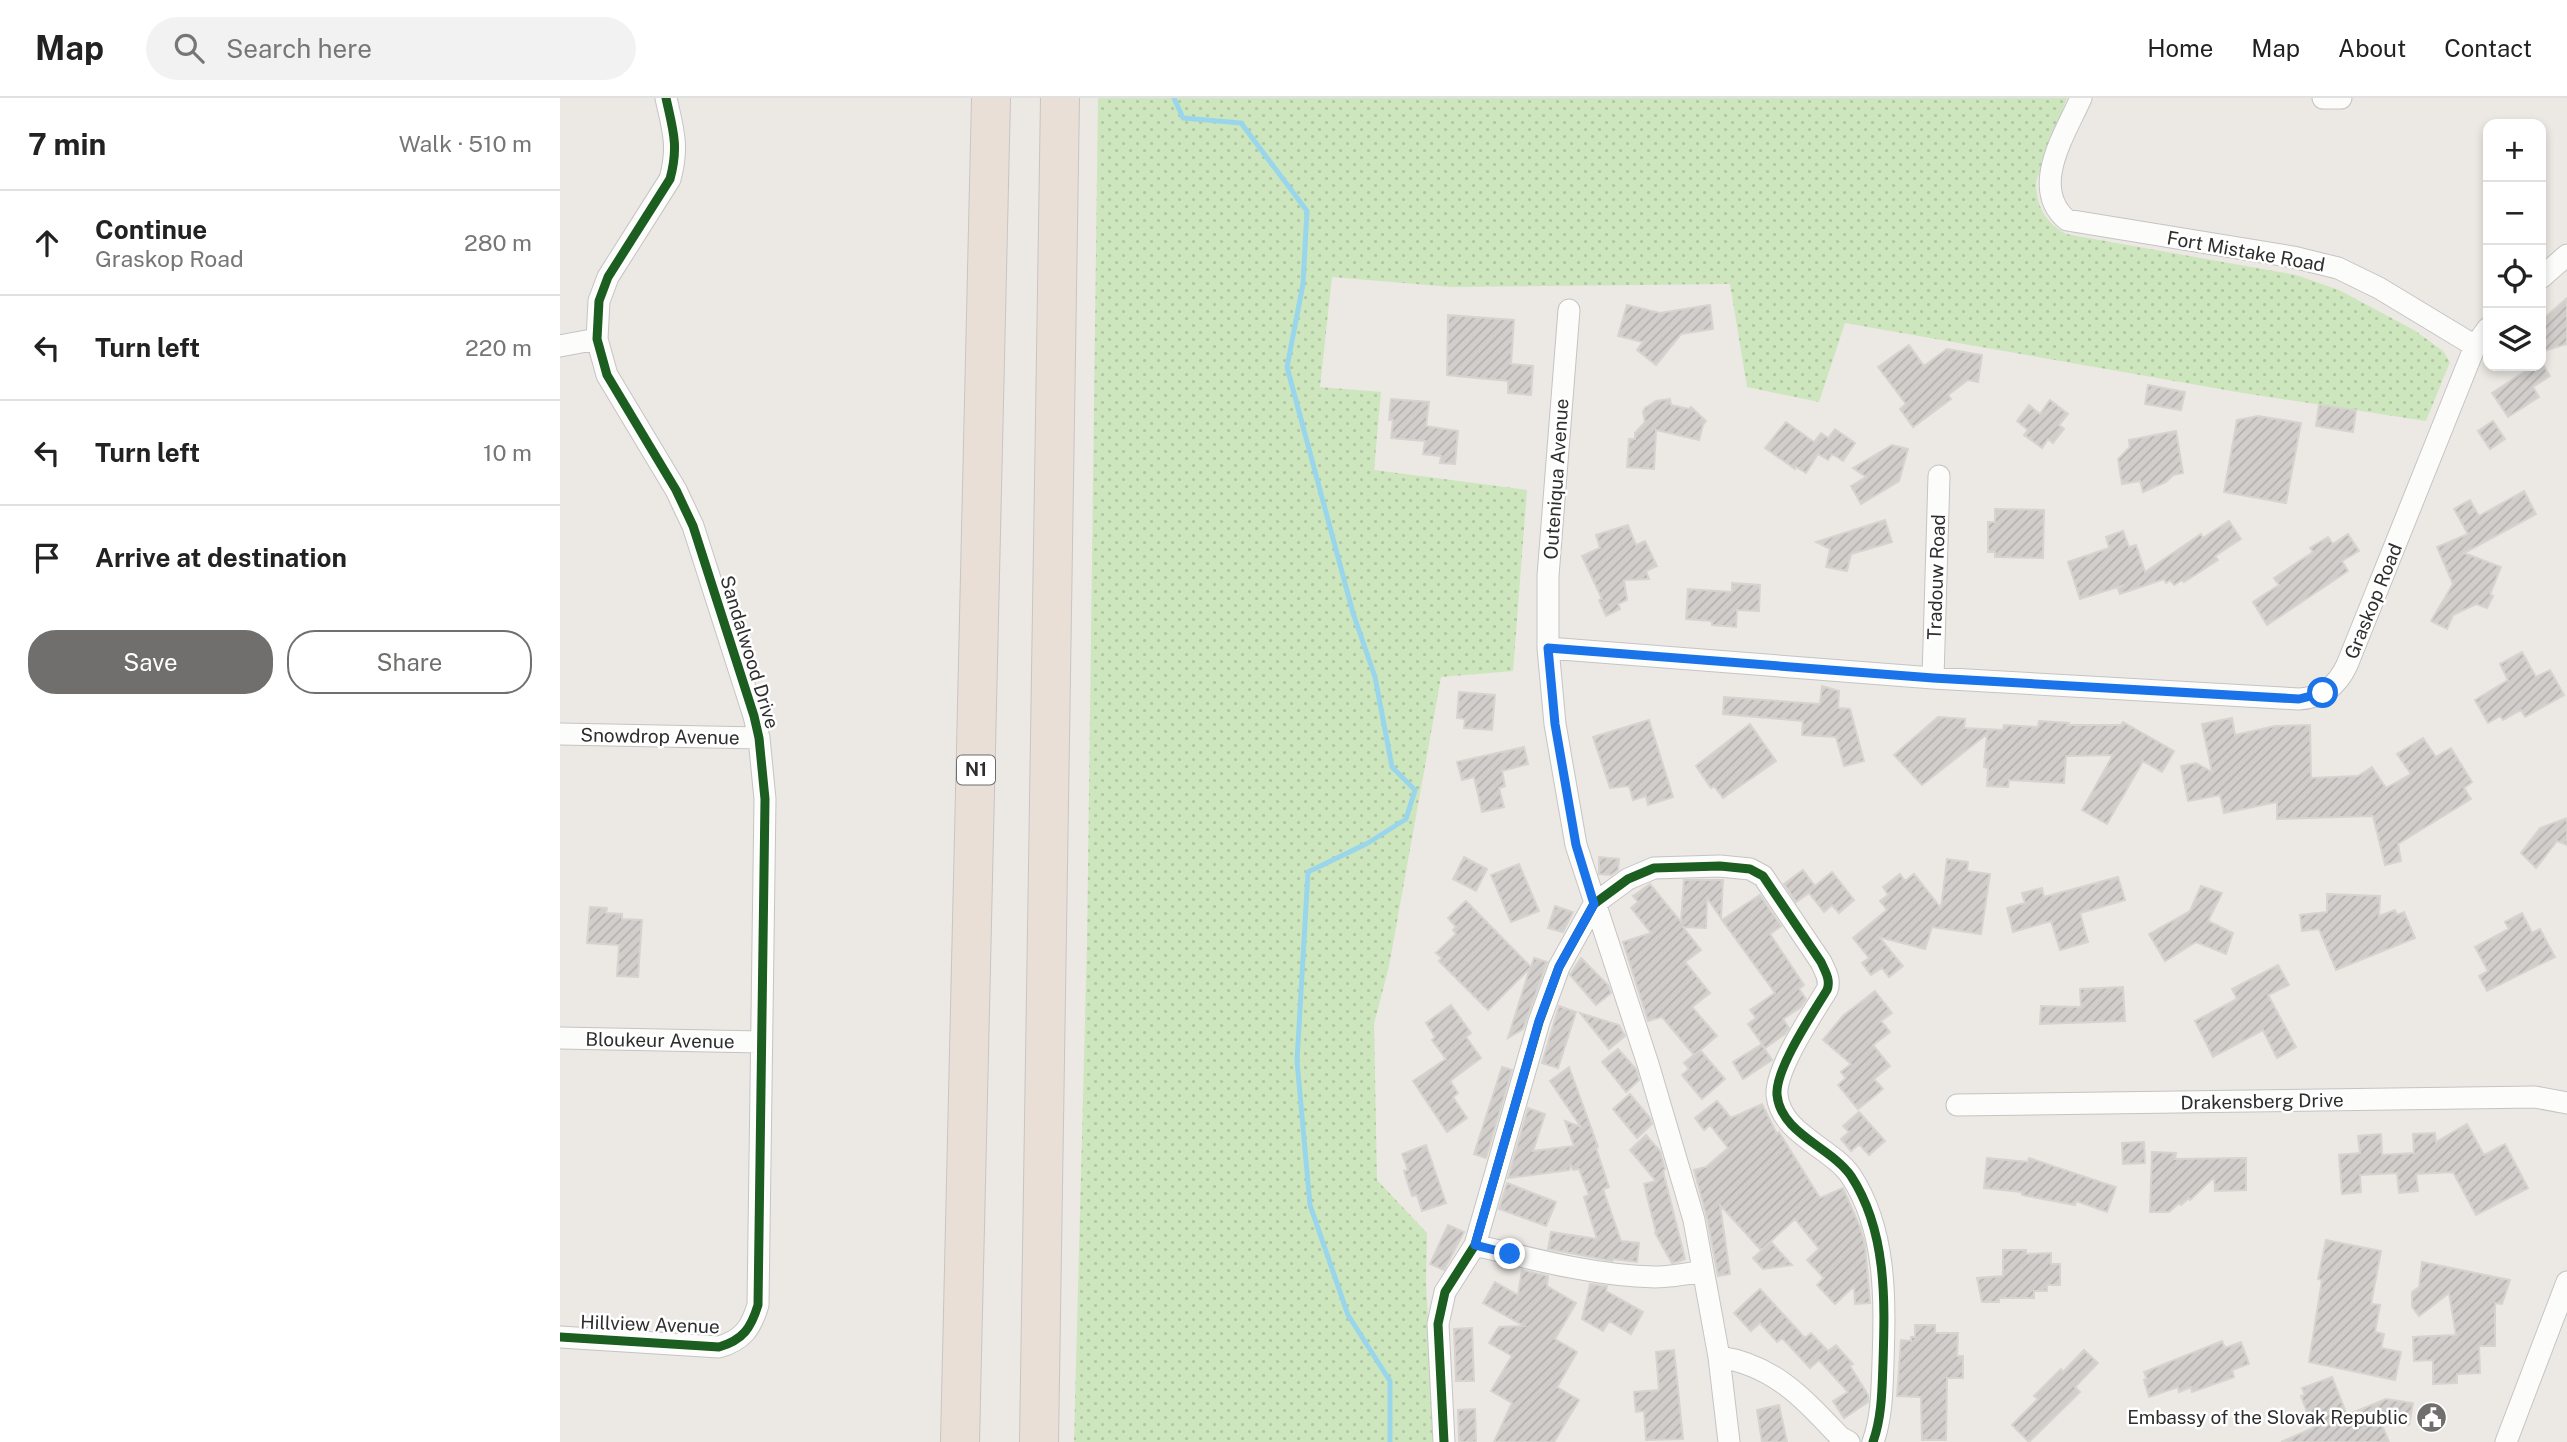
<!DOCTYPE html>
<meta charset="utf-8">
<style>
:root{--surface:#fff;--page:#f2f2f2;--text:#222;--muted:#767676;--line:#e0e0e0;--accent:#706f6e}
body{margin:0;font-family:"Public Sans",sans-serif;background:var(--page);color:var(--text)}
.controls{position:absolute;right:21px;top:21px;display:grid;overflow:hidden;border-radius:14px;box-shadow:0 4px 10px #0003}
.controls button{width:63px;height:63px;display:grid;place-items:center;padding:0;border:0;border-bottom:2px solid var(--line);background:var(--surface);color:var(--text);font:35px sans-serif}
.stop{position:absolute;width:21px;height:21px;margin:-16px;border:5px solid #1a73e8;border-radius:50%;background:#fff}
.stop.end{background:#1a73e8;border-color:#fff;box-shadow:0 2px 7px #0008}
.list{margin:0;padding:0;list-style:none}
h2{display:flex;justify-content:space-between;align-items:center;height:91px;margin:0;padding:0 28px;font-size:30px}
h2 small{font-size:23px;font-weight:400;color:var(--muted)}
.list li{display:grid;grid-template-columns:46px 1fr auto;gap:21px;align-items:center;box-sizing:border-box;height:105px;padding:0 28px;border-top:2px solid var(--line)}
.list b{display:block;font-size:26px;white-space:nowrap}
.list p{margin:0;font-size:23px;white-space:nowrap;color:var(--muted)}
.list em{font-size:23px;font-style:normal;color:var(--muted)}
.actions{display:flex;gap:14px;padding:21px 28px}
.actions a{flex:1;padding:16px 0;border:2px solid var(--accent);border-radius:28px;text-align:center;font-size:24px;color:var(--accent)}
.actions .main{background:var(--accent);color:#fff}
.icon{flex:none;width:38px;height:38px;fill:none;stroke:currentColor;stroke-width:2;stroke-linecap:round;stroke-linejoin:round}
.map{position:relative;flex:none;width:2007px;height:1344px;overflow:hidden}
header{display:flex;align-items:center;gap:42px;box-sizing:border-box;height:98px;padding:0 35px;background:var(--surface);border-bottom:2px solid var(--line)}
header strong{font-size:33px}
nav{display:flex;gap:38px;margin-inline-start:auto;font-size:24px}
.search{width:490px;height:63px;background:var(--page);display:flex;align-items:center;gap:18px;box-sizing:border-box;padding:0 24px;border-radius:38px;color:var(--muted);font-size:26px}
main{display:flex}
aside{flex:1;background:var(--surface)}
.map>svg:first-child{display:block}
.green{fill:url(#green-dots)}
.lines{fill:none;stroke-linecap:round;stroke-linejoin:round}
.stream{stroke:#99d6ec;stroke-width:5}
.building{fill:url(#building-hatch);stroke:#d7d4d0;stroke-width:2}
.street-casing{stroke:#c5c4c5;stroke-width:23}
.highway-casing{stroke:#c6c5c4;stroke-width:40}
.street{stroke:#fcfcfb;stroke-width:21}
.highway{stroke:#eadfd6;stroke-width:38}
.cycleway-casing{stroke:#fff;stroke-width:13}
.cycleway{stroke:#1b5e20;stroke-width:9}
.route{stroke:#1a73e8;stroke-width:9}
.labels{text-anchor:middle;stroke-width:5;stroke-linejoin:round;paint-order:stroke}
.shield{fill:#fff;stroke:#6d6d6d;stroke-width:2}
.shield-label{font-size:18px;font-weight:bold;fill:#2e2e2e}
.street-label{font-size:19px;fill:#2e2e2e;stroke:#fff}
.poi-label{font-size:19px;fill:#2e2e2e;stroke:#fff;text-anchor:end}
</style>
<header>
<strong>Map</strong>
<div class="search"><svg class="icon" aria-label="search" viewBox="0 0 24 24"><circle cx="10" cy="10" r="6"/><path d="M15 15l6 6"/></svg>Search here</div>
<nav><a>Home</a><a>Map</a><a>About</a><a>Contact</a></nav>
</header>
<main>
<aside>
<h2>7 min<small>Walk · 510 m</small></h2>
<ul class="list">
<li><svg class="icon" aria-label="ahead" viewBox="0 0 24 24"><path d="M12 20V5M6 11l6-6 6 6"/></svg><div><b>Continue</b><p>Graskop Road</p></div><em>280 m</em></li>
<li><svg class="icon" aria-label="left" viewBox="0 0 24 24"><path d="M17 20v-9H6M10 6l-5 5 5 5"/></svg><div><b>Turn left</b></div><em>220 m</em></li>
<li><svg class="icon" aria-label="left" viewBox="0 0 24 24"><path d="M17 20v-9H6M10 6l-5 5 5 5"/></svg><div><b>Turn left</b></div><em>10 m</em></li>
<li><svg class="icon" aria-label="arrive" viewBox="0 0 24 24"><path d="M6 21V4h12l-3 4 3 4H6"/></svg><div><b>Arrive at destination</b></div></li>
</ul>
<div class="actions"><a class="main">Save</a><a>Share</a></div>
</aside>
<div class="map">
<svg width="2007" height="1344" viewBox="0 0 2007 1344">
<defs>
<pattern id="green-dots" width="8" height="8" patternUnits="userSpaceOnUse" patternTransform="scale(1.75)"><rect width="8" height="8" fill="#cee6be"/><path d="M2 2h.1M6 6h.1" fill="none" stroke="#b1c6a4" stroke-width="1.8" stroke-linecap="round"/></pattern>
<pattern id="building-hatch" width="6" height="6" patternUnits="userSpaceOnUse" patternTransform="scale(1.75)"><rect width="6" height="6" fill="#d1cecb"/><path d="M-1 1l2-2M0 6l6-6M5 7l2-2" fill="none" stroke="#b4b1af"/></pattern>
</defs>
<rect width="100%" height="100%" fill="#ece8e4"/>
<path class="green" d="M538 0H1507L1476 84C1476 108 1485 124 1506 136L1736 177 1779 192 1854 232 1883 253 1890 264 1866 323 1683 295 1285 225 1259 304 1187 289 1170 186 891 189 772 179 760 289 821 294 814 372 967 392 953 573 881 579 829 868 814 926 817 1082 867 1135 866 1186 875 1344H514L527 847Z"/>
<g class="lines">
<path class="stream" d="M614 0 623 20 681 25 747 113 743 186 727 269 793 515 815 579 832 669 855 692 846 721 808 745 748 774 737 963 750 1107 788 1217 830 1283V1344"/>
</g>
<path class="building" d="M2007 200V246L1981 254V223Z
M1067 207 1100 215 1150 207 1153 231 1121 236 1096 267 1077 252 1083 244 1058 238Z
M888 217 954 222 951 266 973 268 971 297 948 295V283L887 277Z
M1349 247 1364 268 1387 251 1422 257 1418 284 1408 282 1388 297 1391 301 1353 329 1340 311 1346 306 1318 269Z
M1981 263 1990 278 1973 289 1979 299 1948 319 1932 295 1973 268H1981Z
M1588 287 1625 294 1621 312 1585 306Z
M831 301 869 304 866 328 898 333 895 366 880 365 881 358 863 356 865 343 831 340 833 322H829Z
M1110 301 1111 307 1129 311 1131 309 1146 323 1143 327 1139 342 1096 332 1094 371 1067 369 1069 341H1075V335L1085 324 1083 314 1085 310 1096 303Z
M1490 302 1508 316 1499 327 1504 331 1493 345 1488 341 1482 350 1464 337 1468 332 1457 323 1469 307 1480 316Z
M1759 307 1796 312 1793 334 1756 328Z
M1698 318 1741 325 1726 405 1664 394 1677 322Z
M1933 323 1945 341 1930 351 1918 333Z
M1226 324 1254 344 1261 335 1268 340 1275 331 1295 345 1283 363 1272 356 1268 362 1258 356 1246 375 1236 369 1235 371 1205 350Z
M1616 333 1623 375 1613 377 1606 384 1583 394 1580 383 1562 386 1558 361 1570 349 1569 342Z
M1332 347 1348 351 1339 383 1301 406 1291 388 1306 379 1293 370Z
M1964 393 1976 416 1904 455 1941 469 1930 496 1933 498 1927 510 1916 506 1893 517 1887 531 1871 523 1893 486 1877 449 1908 436 1894 411 1910 402 1919 418Z
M1435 411 1484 412 1483 460 1435 459V454H1428V424H1435Z
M1325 422 1332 444 1291 456 1287 473 1266 469 1270 451 1256 444Z
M1669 423 1681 441 1655 458 1658 462 1624 484 1622 482 1614 487 1610 482 1606 485 1604 481 1560 496 1558 491 1564 487 1520 501 1508 464 1549 450 1546 439 1563 433 1569 449 1576 447 1585 474 1641 436 1643 440Z
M1068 427 1076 447 1085 443 1097 468 1086 473 1089 481 1064 482 1067 502 1058 506 1060 511 1046 518 1039 502 1042 501 1022 458 1040 450 1036 437Z
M1788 436 1799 453 1782 463 1788 473 1707 527 1693 504 1719 487 1714 480 1753 454 1750 450 1768 439 1773 446Z
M1172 485 1200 487 1199 513 1177 512 1176 529 1152 527V523L1126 521 1128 491 1172 494Z
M1962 554 1976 579 1990 572 2004 597 1965 619 1961 612 1943 622 1940 618 1928 625 1915 602 1948 582 1940 566Z
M1262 588 1279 593 1278 610 1290 611 1304 663 1284 668 1276 639 1242 637 1243 623 1163 616 1164 599 1260 606Z
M899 594 935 597 932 632 904 630 905 621 897 620Z
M1378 619 1405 621 1404 630 1443 632 1444 627 1478 629 1479 623 1509 625 1508 627H1561L1563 624 1614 653 1602 674 1583 663 1547 726 1522 712 1553 657 1506 658 1504 685 1449 682 1448 689 1427 688 1428 670 1424 669 1427 636 1362 687 1334 657Z
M1672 620 1675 637 1715 628 1750 627 1751 680 1798 678 1812 669 1826 690 1851 676 1837 656 1863 640 1876 659 1891 650 1912 684 1904 690 1911 701 1838 746 1841 763 1825 767 1813 718 1717 721V704L1664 715 1660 697 1628 703 1621 668 1636 665 1652 674 1642 626Z
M1089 622 1113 699 1088 707 1086 698 1073 702 1069 688 1050 690 1033 639Z
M1190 626 1216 663 1163 700 1154 688 1151 690 1136 668Z
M964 649 968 666 942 673 945 688 939 690 944 709 922 714 914 679 902 682 897 664Z
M2007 720V747L1997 743 1976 770 1961 755 1980 730Z
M904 759 927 771 916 793 893 781Z
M1039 759 1059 761 1058 772 1051 777 1039 776Z
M1387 761 1408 764 1407 773 1430 776 1421 836 1372 829 1365 851 1319 839 1343 868 1329 879 1322 870 1311 877 1302 865 1309 860 1293 840 1327 812 1320 803 1328 797 1323 789 1340 776 1345 783 1354 776 1381 810Z
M959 766 979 813 951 824 931 777Z
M1243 772 1255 788 1272 774 1294 802 1279 815 1272 807 1264 814 1249 795 1236 804 1224 786Z
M1558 779 1565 802 1520 815 1528 844 1500 852 1491 823 1453 834 1447 810 1465 805 1462 795 1482 790 1484 799Z
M1124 782H1163L1161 820 1147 800 1146 830 1123 829 1141 852 1125 864 1150 895 1132 909 1157 938 1134 957 1102 919 1088 923 1063 844 1091 835 1071 810 1078 804 1073 798 1090 786 1121 824Z
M1641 788 1662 795 1648 823 1673 835 1666 856 1636 844 1605 863 1589 836 1630 813Z
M1767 796 1820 798 1819 818 1835 812 1837 817 1844 814 1855 840 1776 872 1759 831 1742 833 1740 817 1767 814Z
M1200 797 1221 828 1210 836 1244 887 1239 891 1246 901 1241 909 1223 921 1229 930 1225 936 1205 950 1202 947 1212 962 1183 981 1173 964 1202 946 1188 926 1196 920 1190 912 1215 895 1162 822Z
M906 803 971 869 974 860 987 864 963 931 948 940 970 870 928 912 879 863 882 860 876 855 896 836 893 832 896 829 888 820Z
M995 808 1013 814 1003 834 988 830Z
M30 809 47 810 46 815 62 816V821L82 822 78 879 57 878 59 847 27 845Z
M1962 815 1972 835 1980 831 1995 859 1927 893 1919 878 1928 873 1915 849 1949 831 1945 824Z
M1021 860 1048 887 1051 895 1036 907 1010 877Z
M1718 867 1729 887 1708 897 1736 949 1717 960 1703 932 1653 959 1635 923 1677 901 1672 891Z
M1563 889 1565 923 1480 926 1481 908 1521 909 1520 891Z
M1315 893 1332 915 1321 923 1330 934 1313 947 1330 968 1314 981 1323 991 1298 1011 1278 987 1286 980 1281 974 1291 966 1263 942 1283 918Z
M891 907 911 935 906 939 921 960 890 983 898 995 893 999 907 1020 887 1034 853 983 886 961 872 942 875 939 866 925Z
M999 908 1016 914 998 970 982 965Z
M1020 915 1059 927 1065 938 1049 951Z
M1058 951 1076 971 1079 982 1066 994 1042 964Z
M1140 952 1165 981 1142 1001 1122 977 1129 971 1124 965Z
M942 969 952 972 926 1060 914 1056Z
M1009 969 1038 1049 1036 1050 1049 1089 1043 1091 1061 1143 1079 1145 1077 1164 1054 1161 1052 1163 988 1151 991 1134 1037 1141 1024 1099 1029 1097 1019 1071 1013 1072 1011 1067 1009 1072 948 1080 968 1010 985 1016 973 1053 1014 1048 1005 1023 1021 1029 990 983Z
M1070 996 1090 1020 1092 1026 1077 1040 1053 1011Z
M1157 1003 1171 1020 1202 1006 1217 1036 1219 1034 1260 1100 1283 1090 1300 1129 1305 1147 1310 1205 1295 1206 1294 1188 1275 1206 1257 1187 1264 1180 1247 1162 1259 1151 1235 1121 1201 1152 1160 1107 1170 1176 1158 1178 1147 1120 1134 1072 1146 1069 1168 1050 1150 1027 1144 1032 1135 1020Z
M1299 1014 1325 1043 1309 1057 1299 1046 1291 1053 1281 1041 1289 1034 1283 1028Z
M1907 1026 1924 1057 1945 1046 1968 1090 1916 1117 1893 1074 1856 1076 1858 1093 1839 1095 1837 1075 1800 1077 1801 1094 1782 1096 1779 1057 1800 1055 1798 1038 1821 1036 1822 1057 1854 1055 1853 1036 1875 1035 1876 1044Z
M1086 1037 1100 1053 1105 1071 1103 1073 1125 1161 1121 1163 1112 1165 1095 1135 1096 1134 1084 1086 1096 1083 1070 1052Z
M1584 1044 1585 1065 1563 1066 1562 1045Z
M866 1047 886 1105 862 1113 857 1097 852 1098 844 1073 848 1072 842 1056Z
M1592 1054 1616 1055 1615 1061 1686 1060V1092L1655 1093 1654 1079 1630 1102 1629 1100 1621 1107 1619 1105 1609 1114H1590Z
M1427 1060 1468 1064 1469 1060 1556 1089 1547 1114 1516 1103 1515 1107 1462 1097V1094L1424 1090Z
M947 1085 996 1104 986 1128 939 1111Z
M888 1127 904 1134 884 1172 870 1166Z
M1766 1142 1821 1153 1811 1206 1820 1207 1815 1234 1824 1236 1821 1250 1841 1254 1835 1282 1749 1264 1762 1182 1758 1181Z
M1211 1144 1232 1167 1203 1171 1193 1160Z
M1443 1152H1466V1156L1491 1155V1166H1500V1187H1487V1193H1474V1200H1439V1204H1422L1417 1180 1443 1178Z
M1862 1164 1950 1182 1942 1206 1935 1205V1248H1919L1920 1275 1897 1276V1285L1873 1286V1262L1854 1263 1853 1239 1896 1237 1889 1195 1859 1218 1852 1209V1194L1859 1189Z
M962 1172 988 1178 987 1188 1016 1205 995 1241 1017 1254 997 1289 1019 1302 994 1344H934L952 1305 931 1293 952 1258 929 1245 939 1229 964 1228 923 1205 935 1184 958 1197Z
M1030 1186 1047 1188 1046 1193 1083 1214 1071 1236 1049 1223 1043 1233 1022 1221Z
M1200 1191 1245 1240 1251 1235 1268 1253 1276 1247 1293 1266 1290 1268 1308 1297V1304L1284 1320 1273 1303 1288 1294 1259 1262 1250 1270 1222 1240 1217 1244 1200 1225 1191 1233 1174 1215Z
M1355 1227H1375V1235H1398L1397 1258H1403V1280H1387L1386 1342H1362L1361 1299 1337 1298 1341 1242 1351 1243V1239H1355Z
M912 1230 914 1283H896L894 1231Z
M1662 1243 1665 1250 1681 1244 1689 1266 1672 1272 1674 1279 1632 1294 1631 1289 1619 1294 1618 1289 1589 1299 1584 1282 1587 1281 1584 1274Z
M1114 1252 1123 1341 1086 1342 1084 1313 1076 1314 1074 1294 1099 1292 1096 1254Z
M1524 1252 1538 1265 1515 1289 1520 1294 1469 1344 1452 1327 1478 1301 1474 1298 1501 1271 1503 1274Z
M1772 1279 1787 1317 1826 1301 1853 1305 1849 1327 1820 1322 1829 1344H1721L1753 1330 1741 1298 1745 1297 1742 1290Z
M1219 1307 1227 1344H1202L1197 1312Z
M915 1311 916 1344H899L898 1312Z"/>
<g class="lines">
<defs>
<path id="street" d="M1521 0C1505 36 1469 90 1507 122L1733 159 1778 170 1819 190 1915 248
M1763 0H1781
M1981 180 2007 157
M1009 212 988 478V550L995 626 1016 747 1088 966 1134 1122 1159 1259 1169 1344
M0 248 37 241
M988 550 1373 580 1739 601C1762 600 1777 588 1787 567L1915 248 1928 230
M1373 580 1379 378
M0 636 199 640
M0 940 201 944
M1397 1007 1975 999 2007 1005
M915 1147C972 1161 1036 1178 1095 1179 1111 1179 1127 1176 1143 1173
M0 1239 159 1249C183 1242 191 1230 198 1207L205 701 199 640 194 618 133 428 116 392 47 277 37 241 39 203 48 179 110 81C119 48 113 32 106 0
M1159 1259C1214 1267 1243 1300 1280 1339L1289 1344
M884 1344 878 1226 885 1194 915 1147 979 924 999 869 1034 806 1068 781 1094 770 1160 768 1190 771 1203 778 1261 864C1265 873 1271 882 1267 892 1253 915 1215 971 1217 997 1221 1036 1271 1049 1291 1078 1327 1133 1325 1202 1323 1265 1322 1291 1322 1319 1313 1344
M1946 1344 2007 1184"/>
<path id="highway" d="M400 1344 431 0
M479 1344 500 0"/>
</defs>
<use href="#street" class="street-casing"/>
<use href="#highway" class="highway-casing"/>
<use href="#street" class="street"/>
<use href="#highway" class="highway"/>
<defs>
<path id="cycleway" d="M0 1239 159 1249C183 1242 191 1230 198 1207L205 701 199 640 194 618 133 428 116 392 47 277 37 241 39 203 48 179 110 81C119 48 113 32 106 0
M884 1344 878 1226 885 1194 915 1147 979 924 999 869 1034 806 1068 781 1094 770 1160 768 1190 771 1203 778 1261 864C1265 873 1271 882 1267 892 1253 915 1215 971 1217 997 1221 1036 1271 1049 1291 1078 1327 1133 1325 1202 1323 1265 1322 1291 1322 1319 1313 1344"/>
</defs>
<use href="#cycleway" class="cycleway-casing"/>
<use href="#cycleway" class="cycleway"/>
</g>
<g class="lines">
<path class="route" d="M950 1156 915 1147 979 923 999 869 1034 806 1016 747 995 626 988 550 1373 580 1739 601 1763 595"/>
</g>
<defs>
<symbol id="civic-disc" viewBox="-11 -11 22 22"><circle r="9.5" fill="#706f6e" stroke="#fff"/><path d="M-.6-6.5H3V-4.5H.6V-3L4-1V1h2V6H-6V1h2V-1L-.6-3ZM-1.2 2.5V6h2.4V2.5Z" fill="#fff"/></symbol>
</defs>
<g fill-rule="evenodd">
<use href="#civic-disc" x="1854" y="1302" width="35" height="35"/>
</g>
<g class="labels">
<rect class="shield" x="397" y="657.5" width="38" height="29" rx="5"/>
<g class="shield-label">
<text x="416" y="678">N1</text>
</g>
<g class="street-label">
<text transform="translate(1686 153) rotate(10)" y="7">Fort Mistake Road</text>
<text transform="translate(996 381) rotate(-86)" y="7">Outeniqua Avenue</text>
<text transform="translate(1376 479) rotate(-88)" y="7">Tradouw Road</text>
<text transform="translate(1813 503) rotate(-68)" y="7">Graskop Road</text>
<text transform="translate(190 554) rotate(73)" y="7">Sandalwood Drive</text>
<text transform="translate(100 638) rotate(1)" y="7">Snowdrop Avenue</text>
<text transform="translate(100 942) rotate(1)" y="7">Bloukeur Avenue</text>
<text transform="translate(1702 1003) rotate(-1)" y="7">Drakensberg Drive</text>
<text transform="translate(90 1226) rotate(2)" y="7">Hillview Avenue</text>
</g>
<g class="poi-label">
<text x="1848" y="1326">Embassy of the Slovak Republic</text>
</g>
</g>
</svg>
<div class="controls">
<button>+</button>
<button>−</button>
<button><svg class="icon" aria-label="locate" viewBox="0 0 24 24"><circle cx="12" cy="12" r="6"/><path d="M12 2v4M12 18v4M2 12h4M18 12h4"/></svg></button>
<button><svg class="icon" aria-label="layers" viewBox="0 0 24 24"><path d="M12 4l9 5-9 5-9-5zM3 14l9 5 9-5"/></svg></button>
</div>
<div class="stop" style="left:1763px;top:595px"></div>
<div class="stop end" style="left:950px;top:1156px"></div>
</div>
</main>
